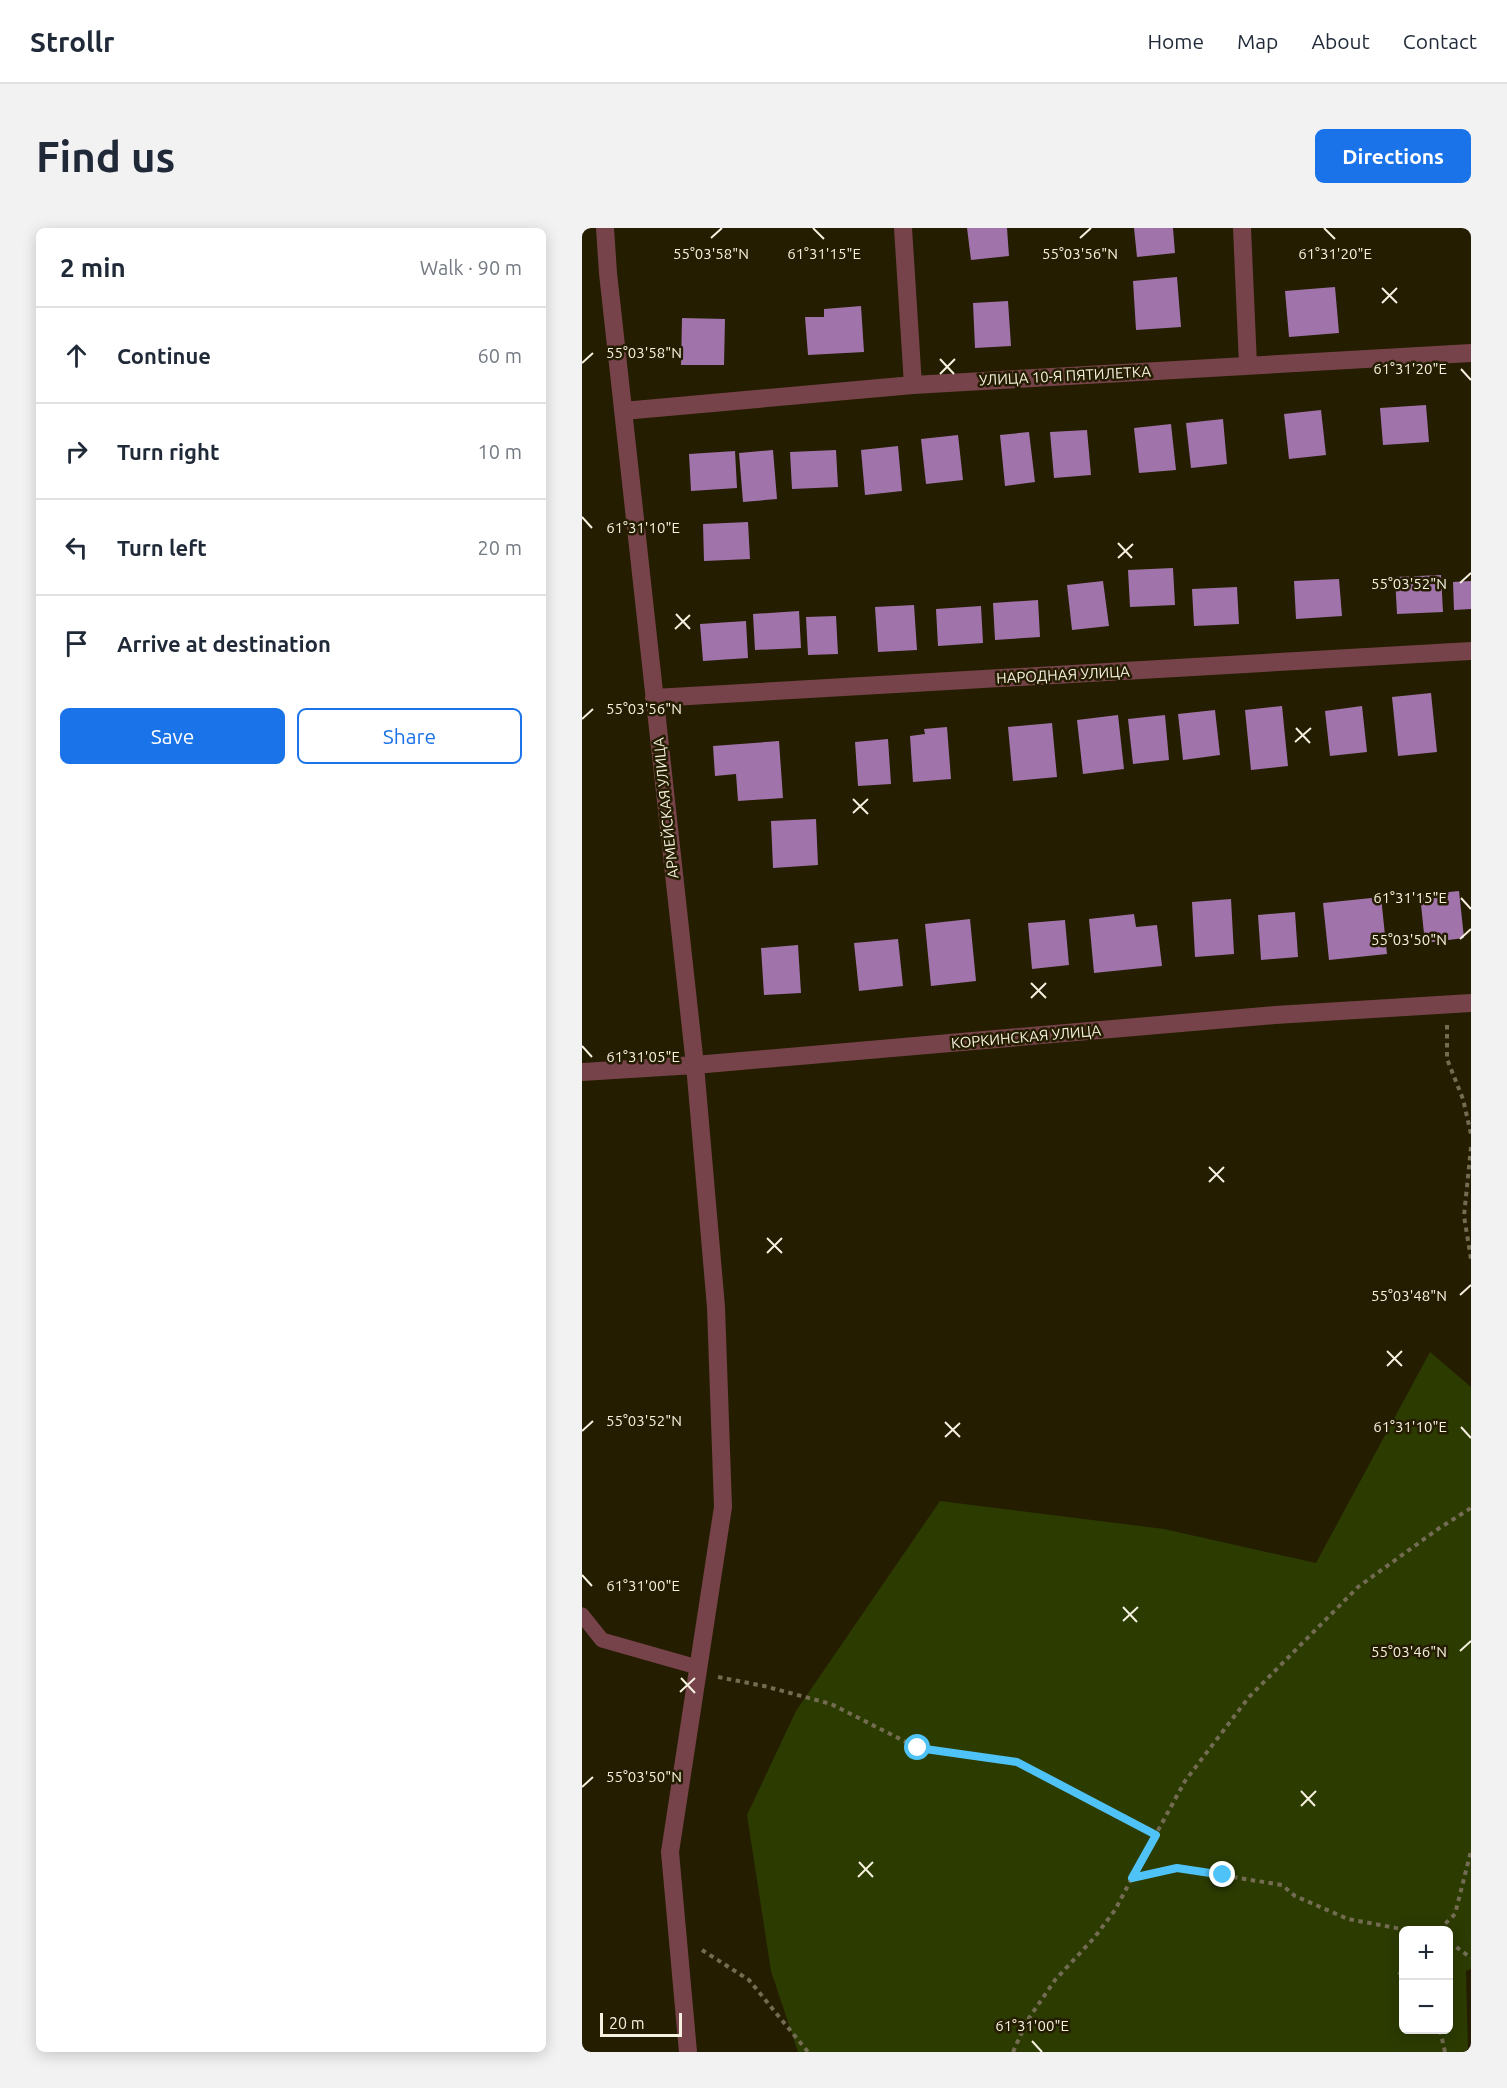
<!DOCTYPE html>
<meta charset="utf-8">
<style>
:root{--surface:#fff;--page:#f2f2f3;--text:#1f2937;--muted:#747a83;--line:#e0e1e3;--accent:#1a73e8}
body{margin:0;font-family:Ubuntu,sans-serif;background:var(--page);color:var(--text)}
.controls{position:absolute;right:18px;bottom:18px;display:grid;overflow:hidden;border-radius:9px;box-shadow:0 3px 15px #0003}
.controls button{width:54px;height:54px;display:grid;place-items:center;padding:0;border:0;border-bottom:2px solid var(--line);background:var(--surface);color:var(--text);font:30px sans-serif}
.scale{position:absolute;left:18px;bottom:15px;width:82px;box-sizing:border-box;padding-left:6px;border:3px solid #f5f0df;border-top:0;font-size:16px;line-height:21px;white-space:nowrap;color:#f5f0df;-webkit-text-stroke:4px #251d00;paint-order:stroke}
.stop{position:absolute;width:18px;height:18px;margin:-14px;border:4px solid #4fc3f7;border-radius:50%;background:#fff}
.stop.end{background:#4fc3f7;border-color:#fff;box-shadow:0 2px 6px #0008}
.list{margin:0;padding:0;list-style:none}
h2{display:flex;justify-content:space-between;align-items:center;height:78px;margin:0;padding:0 24px;font-size:26px}
h2 small{font-size:20px;font-weight:400;color:var(--muted)}
.list li{display:grid;grid-template-columns:39px 1fr auto;gap:18px;align-items:center;box-sizing:border-box;height:96px;padding:0 24px;border-top:2px solid var(--line)}
.list b{display:block;font-size:22px;white-space:nowrap}
.list em{font-size:20px;font-style:normal;color:var(--muted)}
.actions{display:flex;gap:12px;padding:18px 24px}
.actions a{flex:1;padding:14px 0;border:2px solid var(--accent);border-radius:9px;text-align:center;font-size:21px;color:var(--accent)}
.actions .main{background:var(--accent);color:#fff}
.icon{flex:none;width:33px;height:33px;fill:none;stroke:currentColor;stroke-width:2;stroke-linecap:round;stroke-linejoin:round}
.map{position:relative;flex:none;width:889px;height:1824px;overflow:hidden;border-radius:9px}
header{display:flex;align-items:center;gap:36px;box-sizing:border-box;height:84px;padding:0 30px;background:var(--surface);border-bottom:2px solid var(--line)}
header strong{font-size:28px}
nav{display:flex;gap:33px;margin-inline-start:auto;font-size:21px}
.intro{display:flex;align-items:center;justify-content:space-between;box-sizing:border-box;height:144px;padding:0 36px}
h1{margin:0;font-size:42px}
.button{padding:15px 27px;border-radius:9px;background:var(--accent);color:#fff;font-size:21px;font-weight:700}
main{display:flex;gap:36px;padding:0 36px}
aside{flex:1;background:var(--surface);border-radius:9px;box-shadow:0 3px 15px #0003}
.map>svg:first-child{display:block}
.green{fill:#2c3b00;fill-rule:evenodd}
.building{fill:#a074ab}
.lines{fill:none;stroke-linecap:round;stroke-linejoin:round}
.path{stroke:#736c53;stroke-width:4;stroke-dasharray:4.5 4.5;stroke-linecap:butt}
.service{stroke:#76434a;stroke-width:15}
.minor{stroke:#76434a;stroke-width:18}
.route{stroke:#4fc3f7;stroke-width:8}
.ticks{fill:none;stroke:#f5f0df;stroke-width:2}
.labels{text-anchor:middle;stroke-width:5;stroke-linejoin:round;paint-order:stroke}
.street-label{font-size:15px;fill:#f5f0df;stroke:#251d00}
.ticks-label{font-size:15px;text-anchor:middle;fill:#f5f0df;stroke:#251d00;stroke-width:5;stroke-linejoin:round;paint-order:stroke}
</style>
<header>
<strong>Strollr</strong>
<nav><a>Home</a><a>Map</a><a>About</a><a>Contact</a></nav>
</header>
<div class="intro"><h1>Find us</h1><a class="button">Directions</a></div>
<main>
<aside>
<h2>2 min<small>Walk · 90 m</small></h2>
<ul class="list">
<li><svg class="icon" aria-label="ahead" viewBox="0 0 24 24"><path d="M12 20V5M6 11l6-6 6 6"/></svg><div><b>Continue</b></div><em>60 m</em></li>
<li><svg class="icon" aria-label="right" viewBox="0 0 24 24"><path d="M7 20v-9h11M14 6l5 5-5 5"/></svg><div><b>Turn right</b></div><em>10 m</em></li>
<li><svg class="icon" aria-label="left" viewBox="0 0 24 24"><path d="M17 20v-9H6M10 6l-5 5 5 5"/></svg><div><b>Turn left</b></div><em>20 m</em></li>
<li><svg class="icon" aria-label="arrive" viewBox="0 0 24 24"><path d="M6 21V4h12l-3 4 3 4H6"/></svg><div><b>Arrive at destination</b></div></li>
</ul>
<div class="actions"><a class="main">Save</a><a>Share</a></div>
</aside>
<div class="map">
<svg width="889" height="1824" viewBox="0 0 889 1824">
<rect width="100%" height="100%" fill="#251d00"/>
<path class="green" d="M848 1124 889 1159V1741L884 1743 886 1824H216L189 1743 165 1587 214 1483 358 1273 582 1301 734 1335ZM822 1702H866V1802H822Z"/>
<path class="building" d="M385 0H425L427 28 389 32Z
M552 0H591L593 25 555 29Z
M595 49 599 99 554 102 551 53Z
M753 59 757 105 707 109 703 63Z
M426 73 429 118 393 120 391 75Z
M279 78 282 124 226 127 223 89H242V81Z
M100 90 143 91 142 137H99Z
M844 177 847 214 801 217 798 180Z
M739 182 744 227 707 231 702 186Z
M641 191 645 236 609 240 604 195Z
M589 196 594 242 557 245 552 200Z
M505 202 509 247 472 250 468 204Z
M447 204 453 254 423 258 418 207Z
M376 207 381 252 344 256 339 211Z
M316 218 320 263 283 267 279 222Z
M191 222 195 271 161 274 157 225Z
M254 222 256 259 210 261 208 224Z
M153 223 155 260 109 263 107 226Z
M166 294 168 331 122 333 121 296Z
M591 340 593 377 548 379 546 342Z
M859 347 861 384 815 386 813 349Z
M757 351 760 388 714 391 712 353Z
M521 353 527 398 490 402 485 357Z
M889 353V381L872 382 871 354Z
M655 359 657 396 612 398 610 361Z
M456 372 458 409 413 412 411 375Z
M332 377 335 422 296 424 293 379Z
M399 378 401 415 356 418 354 381Z
M217 383 219 420 173 422 171 386Z
M254 388 256 426 226 427 224 389Z
M164 393 166 430 121 433 118 396Z
M849 465 855 524 816 528 810 469Z
M700 478 706 538 669 542 663 482Z
M780 478 785 524 748 528 743 483Z
M633 482 638 527 601 532 596 486Z
M536 487 542 541 501 546 495 492Z
M583 487 587 532 551 536 546 491Z
M470 495 475 549 431 553 426 499Z
M365 499 369 551 331 554 328 508 343 506 342 501Z
M306 511 309 556 276 558 273 514Z
M197 513 201 570 156 573 154 546 133 548 131 518Z
M234 591 236 637 191 640 189 593Z
M877 663 882 710 843 715 838 667Z
M799 669 805 726 747 732 741 675Z
M649 671 652 726 613 729 610 674Z
M713 684 716 729 679 732 676 687Z
M552 686 554 699 575 697 580 738 512 745 507 691Z
M388 691 394 753 349 758 343 696Z
M483 692 487 737 450 741 446 695Z
M316 711 321 758 277 763 272 715Z
M216 717 219 765 182 767 179 720Z"/>
<g class="lines">
<path class="path" d="M865 797V831L881 871 889 906
M889 919 882 988 889 1031
M136 1449 182 1458 249 1476 336 1520 435 1534 574 1607
M550 1650 603 1553 667 1469 776 1359 856 1301 889 1280
M857 1702 873 1686 889 1623
M866 1716 873 1718 889 1730
M120 1722 167 1752 226 1824
M822 1738 816 1743 822 1749
M858 1802 863 1824
M431 1824 445 1793 473 1752 512 1710 533 1682 550 1650 595 1640 700 1657 713 1668 766 1691 825 1702"/>
<path class="service" d="M0 1387 20 1412 115 1439"/>
<path class="minor" d="M23 0 26 45 113 837 134 1079 141 1279 88 1624 106 1824
M321 0 331 157
M660 0 666 137
M41 183 331 157 889 125
M72 470 889 423
M0 844 113 837 693 787 889 775"/>
</g>
<g class="lines">
<path class="route" d="M336 1520 435 1534 574 1607 550 1650 595 1640 641 1647"/>
</g>
<path class="ticks" d="M231 0 242 11M742 0 753 11M129 10 140 0M498 10 509 0M800 60 815 75M800 75 815 60M358 131 372 146M0 135 11 125M879 141 889 152M358 146 373 131M0 289 10 300M536 315 550 330M536 330 551 316M878 355 889 345M94 386 108 401M93 401 108 387M0 491 11 481M714 500 728 515M713 514 729 500M271 571 286 586M271 585 286 571M879 670 889 681M878 711 889 701M449 755 464 770M449 770 464 755M0 818 10 829M627 939 642 954M627 954 642 939M185 1010 200 1025M185 1025 200 1010M878 1067 889 1057M805 1123 820 1138M805 1138 820 1123M363 1194 378 1209M879 1199 889 1210M0 1203 11 1193M363 1209 378 1195M0 1347 10 1358M541 1379 555 1394M541 1393 556 1379M878 1423 889 1413M99 1450 113 1465M98 1464 113 1450M0 1559 11 1549M719 1563 733 1578M719 1578 734 1563M277 1634 291 1649M276 1649 291 1634M450 1813 460 1824"/>
<g class="labels">
<g class="street-label">
<text transform="translate(483 148) rotate(-3)" y="5">УЛИЦА 10-Я ПЯТИЛЕТКА</text>
<text transform="translate(481 447) rotate(-3)" y="5">НАРОДНАЯ УЛИЦА</text>
<text transform="translate(84 580) rotate(-96)" y="5">АРМЕЙСКАЯ УЛИЦА</text>
<text transform="translate(444 809) rotate(-5)" y="5">КОРКИНСКАЯ УЛИЦА</text>
</g>
</g>
<g class="ticks-label">
<text x="129" y="31">55°03'58"N</text>
<text x="498" y="31">55°03'56"N</text>
<text x="753" y="31">61°31'20"E</text>
<text x="242" y="31">61°31'15"E</text>
<text x="62" y="130">55°03'58"N</text>
<text x="828" y="146">61°31'20"E</text>
<text x="61" y="305">61°31'10"E</text>
<text x="827" y="361">55°03'52"N</text>
<text x="62" y="486">55°03'56"N</text>
<text x="828" y="675">61°31'15"E</text>
<text x="827" y="717">55°03'50"N</text>
<text x="61" y="834">61°31'05"E</text>
<text x="827" y="1073">55°03'48"N</text>
<text x="62" y="1198">55°03'52"N</text>
<text x="828" y="1204">61°31'10"E</text>
<text x="61" y="1363">61°31'00"E</text>
<text x="827" y="1429">55°03'46"N</text>
<text x="62" y="1554">55°03'50"N</text>
<text x="450" y="1803">61°31'00"E</text>
</g>
</svg>
<div class="controls">
<button>+</button>
<button>−</button>
</div>
<div class="scale">20 m</div>
<div class="stop" style="left:336px;top:1520px"></div>
<div class="stop end" style="left:641px;top:1647px"></div>
</div>
</main>
